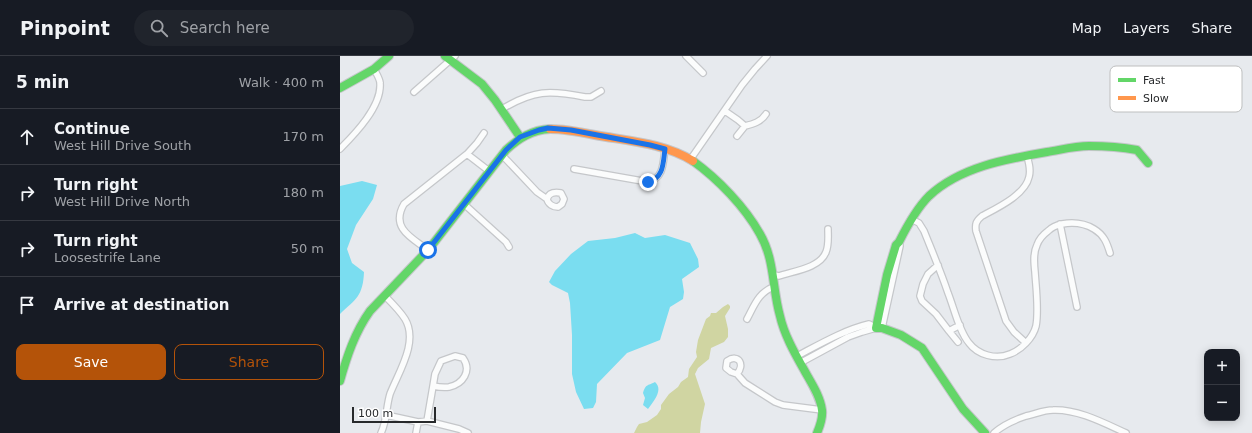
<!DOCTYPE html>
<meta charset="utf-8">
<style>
:root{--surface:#171b24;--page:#20242c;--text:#f1f3f6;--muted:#9ea1a6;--line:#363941;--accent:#b45309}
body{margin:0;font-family:"DejaVu Sans",sans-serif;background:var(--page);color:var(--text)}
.controls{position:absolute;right:12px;bottom:12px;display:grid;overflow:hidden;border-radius:8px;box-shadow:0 2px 10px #0003}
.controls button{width:36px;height:36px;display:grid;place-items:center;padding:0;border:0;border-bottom:1px solid var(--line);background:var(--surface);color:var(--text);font:20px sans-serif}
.scale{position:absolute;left:12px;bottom:10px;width:84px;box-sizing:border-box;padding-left:4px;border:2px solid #27292b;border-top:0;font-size:11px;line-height:14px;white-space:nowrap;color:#27292b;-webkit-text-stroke:3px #fff;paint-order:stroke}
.stop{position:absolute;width:12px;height:12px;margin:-9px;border:3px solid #1a73e8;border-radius:50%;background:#fff}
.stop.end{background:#1a73e8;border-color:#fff;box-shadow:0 1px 4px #0008}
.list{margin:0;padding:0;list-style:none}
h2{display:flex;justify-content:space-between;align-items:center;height:52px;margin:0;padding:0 16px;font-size:17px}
h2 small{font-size:13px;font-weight:400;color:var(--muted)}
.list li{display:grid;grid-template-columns:26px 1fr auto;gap:12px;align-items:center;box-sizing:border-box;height:56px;padding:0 16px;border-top:1px solid var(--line)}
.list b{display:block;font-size:15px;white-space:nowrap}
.list p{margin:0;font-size:13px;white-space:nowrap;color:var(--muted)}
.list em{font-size:13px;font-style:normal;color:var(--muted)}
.actions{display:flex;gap:8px;padding:12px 16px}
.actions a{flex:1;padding:9px 0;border:1px solid var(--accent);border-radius:8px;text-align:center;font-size:14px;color:var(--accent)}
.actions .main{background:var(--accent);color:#fff}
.icon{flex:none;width:22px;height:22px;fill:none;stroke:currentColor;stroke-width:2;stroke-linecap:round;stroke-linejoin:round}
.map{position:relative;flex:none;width:912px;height:377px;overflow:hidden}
header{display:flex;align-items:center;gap:24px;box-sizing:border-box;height:56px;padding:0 20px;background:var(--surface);border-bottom:1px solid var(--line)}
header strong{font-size:19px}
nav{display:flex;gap:22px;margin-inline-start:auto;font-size:14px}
.search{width:280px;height:36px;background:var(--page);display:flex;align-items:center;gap:10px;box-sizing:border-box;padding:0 14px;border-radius:22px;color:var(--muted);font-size:15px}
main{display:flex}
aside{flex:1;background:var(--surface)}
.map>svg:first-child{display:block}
.green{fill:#d0d5a2}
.water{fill:#7addf0}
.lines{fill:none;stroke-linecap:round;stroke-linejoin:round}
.street-casing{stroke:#c5c7ca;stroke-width:8}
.fast-casing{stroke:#c5c7ca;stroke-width:10}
.slow-casing{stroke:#c5c7ca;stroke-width:10}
.street{stroke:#fbfcfc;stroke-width:5.5}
.fast{stroke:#63d668;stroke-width:8}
.slow{stroke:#ff974d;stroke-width:8}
.route{stroke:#1a73e8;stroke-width:5}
.key{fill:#fff;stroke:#bebfbf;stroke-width:1}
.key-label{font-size:11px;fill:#27292b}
</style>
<header>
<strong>Pinpoint</strong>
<div class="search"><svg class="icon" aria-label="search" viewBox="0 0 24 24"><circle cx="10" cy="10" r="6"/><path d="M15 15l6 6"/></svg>Search here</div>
<nav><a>Map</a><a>Layers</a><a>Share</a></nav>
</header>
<main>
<aside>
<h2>5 min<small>Walk · 400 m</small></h2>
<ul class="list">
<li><svg class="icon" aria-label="ahead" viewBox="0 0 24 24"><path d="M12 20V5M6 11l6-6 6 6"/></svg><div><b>Continue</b><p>West Hill Drive South</p></div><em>170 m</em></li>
<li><svg class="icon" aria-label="right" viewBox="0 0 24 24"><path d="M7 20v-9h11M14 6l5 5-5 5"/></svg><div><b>Turn right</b><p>West Hill Drive North</p></div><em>180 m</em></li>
<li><svg class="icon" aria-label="right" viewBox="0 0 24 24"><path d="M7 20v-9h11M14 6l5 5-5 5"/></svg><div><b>Turn right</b><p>Loosestrife Lane</p></div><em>50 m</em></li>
<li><svg class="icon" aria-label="arrive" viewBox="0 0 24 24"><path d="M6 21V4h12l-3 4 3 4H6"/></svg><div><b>Arrive at destination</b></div></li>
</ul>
<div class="actions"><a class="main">Save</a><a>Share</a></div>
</aside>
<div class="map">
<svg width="912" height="377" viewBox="0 0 912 377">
<rect width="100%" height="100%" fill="#e7eaee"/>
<path class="green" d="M388 248 390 250V252L385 260 388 273V281L384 286 371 292 369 303 358 312 355 318 365 348 361 366 360 377H294L297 371 299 368 307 366 317 359 321 353V349L329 338 338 331 341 326 348 321 349 313 357 301 356 296 358 284 366 263 370 260 371 257H376L383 251Z"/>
<path class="water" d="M22 125 37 129 33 143 16 169 7 193 12 207 24 216C23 240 16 243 0 258V130Z
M295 177 305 182 325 179 350 187 358 203 359 211 342 223 344 236 343 243 330 251 320 284 287 297 257 328 256 346 253 352 244 353 236 336 232 318V279L230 247 228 237 212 229 209 226 215 215 231 198 248 185 275 182Z
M315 326C324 334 313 346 308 353L303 349 305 342 303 337C306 328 307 330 315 326Z"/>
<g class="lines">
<defs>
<path id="street" d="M346 0 363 17
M74 36 115 0
M162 53C194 34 209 34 245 41H251L261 35
M385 55 398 64 405 70C413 68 421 66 426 58
M397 80 405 70
M0 93C15 78 42 50 40 27 40 23 36 17 34 13
M127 98 137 87 144 77
M162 99 197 136 207 143C208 148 213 151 218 151L222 148 224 143 221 137C215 136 209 136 207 143
M350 104 402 29 415 13 427 0
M234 113 308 126C324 122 323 107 325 93
M124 148 166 186 169 191
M571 163 579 167 584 175C592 195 601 216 608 237 614 252 619 275 629 287 638 299 656 304 670 298 681 294 693 282 696 270 699 254 696 232 695 216 694 207 693 197 697 189 699 183 704 178 708 175 712 171 717 169 722 168 733 166 744 167 754 173 764 179 767 187 770 197
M720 168 737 251
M88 194C72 182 50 172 64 148L127 98 149 115
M598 209 588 218 583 228 580 240 582 245 596 258 609 275 620 269
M434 219 439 220C454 215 480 212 486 196 489 189 488 181 488 173
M407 263C415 248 418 237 435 230
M542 272 560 190 559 186
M609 275 618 286
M686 287 674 276 666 265 636 175C635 168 636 165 642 160 657 152 685 139 689 121 691 114 689 107 687 100
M115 300 123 302C132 315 123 328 109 331 103 332 98 331 93 330L95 318 101 305Z
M457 300C480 288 504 274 529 268L536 272 522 276 508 281 460 307
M397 318C405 309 399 297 387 305L386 312 391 316 397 318 405 327 435 346 443 349 482 354
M46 359 78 366 87 365 119 373 128 377
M87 365 93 330
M41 377C47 365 46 351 50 338 58 317 79 286 65 263 60 255 52 247 45 240
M76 377 78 366
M654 377C664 368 674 364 686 360 695 358 704 354 713 354 738 353 764 367 786 377"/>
<path id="fast" d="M105 0 142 28 155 44 180 81
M0 32 34 13 49 0
M353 105C378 123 405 151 420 178 435 204 432 232 440 260 444 278 454 296 463 312 470 325 480 339 482 354 483 362 480 370 477 377
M0 325C7 300 15 276 30 255L89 193 166 94C179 82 192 74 210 73
M645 377 623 353 582 292 561 279 542 272H536L547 219 556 189 559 186C567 170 576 153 589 140 620 111 666 103 707 96 720 94 734 90 749 90 765 90 781 91 797 94L808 107"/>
<path id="slow" d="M210 73C225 73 240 76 255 79 288 85 324 87 353 105"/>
</defs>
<use href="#street" class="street-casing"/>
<use href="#fast" class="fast-casing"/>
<use href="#slow" class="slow-casing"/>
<use href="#street" class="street"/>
<use href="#fast" class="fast"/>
<use href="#slow" class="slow"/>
</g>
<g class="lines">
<path class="route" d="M88 194 166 94 180 81 199 74 208 72 231 74 310 89 325 93C323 107 324 122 308 126"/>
</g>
<rect x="770" y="10" width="132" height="46" rx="6" class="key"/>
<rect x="778" y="22" width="18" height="4" fill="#63d668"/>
<rect x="778" y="40" width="18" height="4" fill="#ff974d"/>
<g class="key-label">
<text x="803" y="28">Fast</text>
<text x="803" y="46">Slow</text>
</g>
</svg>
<div class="controls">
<button>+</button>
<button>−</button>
</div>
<div class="scale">100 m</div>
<div class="stop" style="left:88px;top:194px"></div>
<div class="stop end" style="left:308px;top:126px"></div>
</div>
</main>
